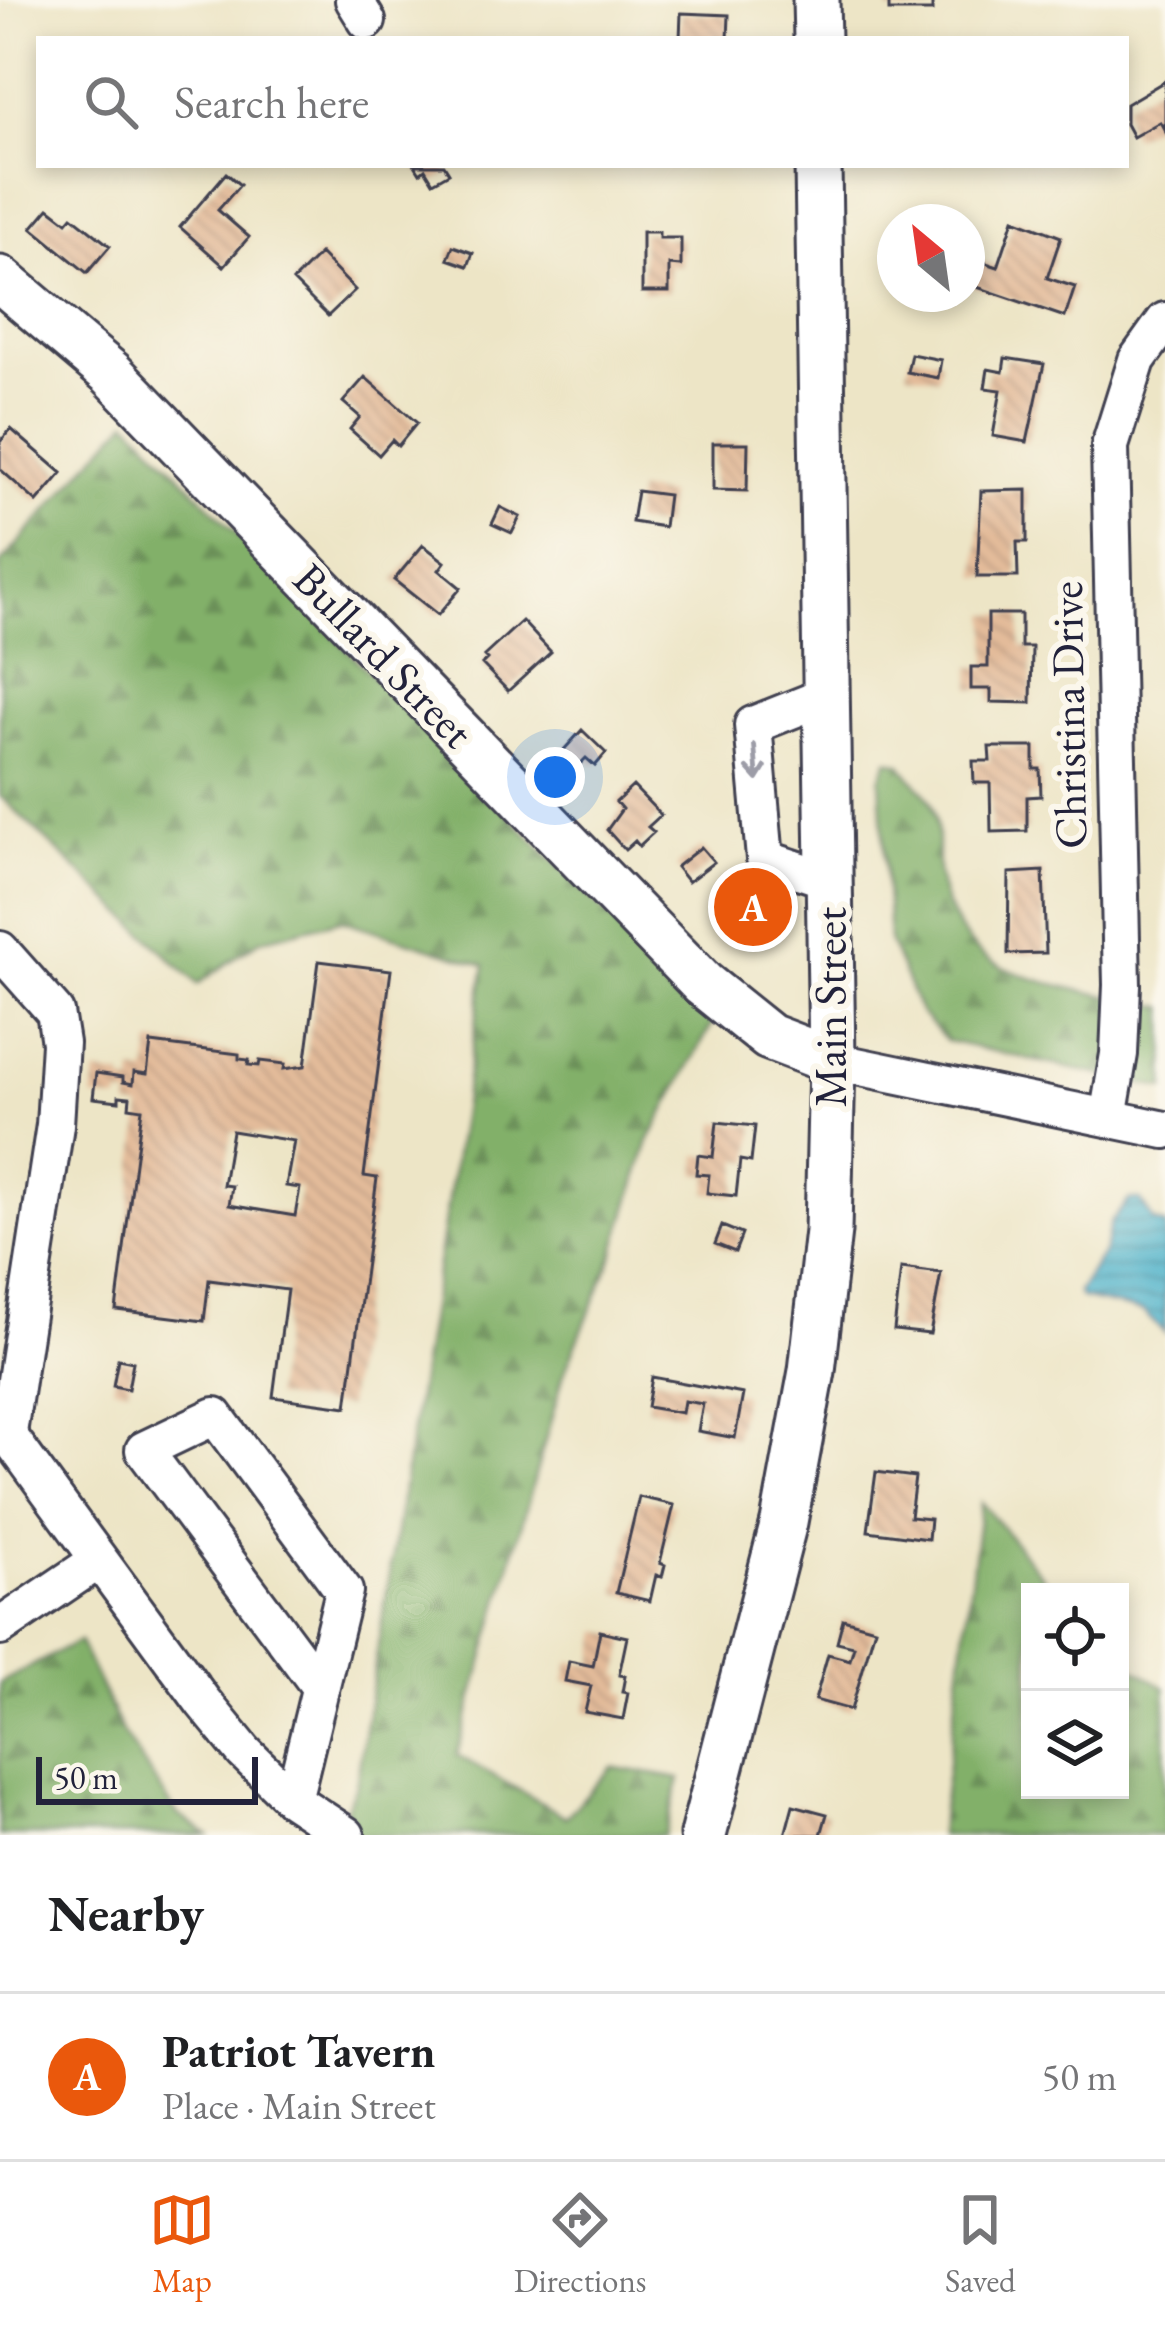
<!DOCTYPE html>
<meta charset="utf-8">
<style>
:root{--surface:#fff;--page:#f6f6f6;--text:#202124;--muted:#757577;--line:#e0e0e0;--accent:#ea580c}
body{margin:0;font-family:"EB Garamond",serif;background:var(--page);color:var(--text)}
.controls{position:absolute;right:36px;bottom:36px;display:grid;overflow:hidden;border-radius:0px;box-shadow:0 6px 18px #0003}
.controls button{width:108px;height:108px;display:grid;place-items:center;padding:0;border:0;border-bottom:3px solid var(--line);background:var(--surface);color:var(--text);font:60px sans-serif}
.compass{position:absolute;left:877px;top:204px;width:108px;height:108px;border-radius:50%;background:var(--surface);box-shadow:0 6px 18px #0003;rotate:331deg}
.scale{position:absolute;left:36px;bottom:30px;width:222px;box-sizing:border-box;padding-left:12px;border:6px solid #22223b;border-top:0;font-size:33px;line-height:42px;white-space:nowrap;color:#22223b;-webkit-text-stroke:9px #fbf7ec;paint-order:stroke}
.you{position:absolute;left:555px;top:777px;width:42px;height:42px;margin:-30px;border:9px solid #fff;border-radius:50%;background:#1a73e8;box-shadow:0 0 0 18px #1a73e833}
.badge{display:grid;place-items:center;width:78px;height:78px;border-radius:50%;background:var(--accent);color:#fff;font-size:39px;font-weight:700}
.pin{position:absolute;translate:-50% -50%;border:6px solid #fff;box-shadow:0 3px 12px #0006}
.list{margin:0;padding:0;list-style:none}
h2{display:flex;justify-content:space-between;align-items:center;height:156px;margin:0;padding:0 48px;font-size:51px}
h2 small{font-size:39px;font-weight:400;color:var(--muted)}
.list li{display:grid;grid-template-columns:78px 1fr auto;gap:36px;align-items:center;box-sizing:border-box;height:168px;padding:0 48px;border-top:3px solid var(--line)}
.list b{display:block;font-size:45px;white-space:nowrap}
.list p{margin:0;font-size:39px;white-space:nowrap;color:var(--muted)}
.list em{font-size:39px;font-style:normal;color:var(--muted)}
.icon{flex:none;width:66px;height:66px;fill:none;stroke:currentColor;stroke-width:2;stroke-linecap:round;stroke-linejoin:round}
.map{position:relative;flex:none;width:1165px;height:1835px;overflow:hidden}
.search{position:absolute;background:var(--surface);box-shadow:0 6px 18px #0003;left:36px;right:36px;top:36px;height:132px;display:flex;align-items:center;gap:30px;box-sizing:border-box;padding:0 42px;border-radius:0px;color:var(--muted);font-size:45px}
.sheet{height:324px;background:var(--surface)}
nav{display:flex;justify-content:space-around;align-items:center;box-sizing:border-box;height:168px;border-top:3px solid var(--line);background:var(--surface);font-size:33px;color:var(--muted)}
nav a{display:grid;justify-items:center;gap:6px}
nav .on{color:var(--accent)}
.map>svg:first-child{display:block}
.forest{fill:url(#forest-firs);stroke:#526952;stroke-width:3}
.water{fill:url(#water-rules);stroke:#366982;stroke-width:3}
.building{fill:url(#building-back-hatch);fill-rule:evenodd}
.lines{fill:none;stroke-linecap:round;stroke-linejoin:round}
.minor-casing{stroke:#403f50;stroke-width:42}
.major-casing{stroke:#403f50;stroke-width:51}
.minor{stroke:#fff;stroke-width:36}
.major{stroke:#fff;stroke-width:45}
.oneway{stroke:#9c9ca7}
.labels{text-anchor:middle;stroke-width:12;stroke-linejoin:round;paint-order:stroke}
.street-label{font-size:45px;fill:#22223b;stroke:#fbf7ec}
</style>
<div class="map">
<svg width="1165" height="1835" viewBox="0 0 1165 1835">
<defs>
<pattern id="forest-firs" width="22" height="20" patternUnits="userSpaceOnUse" patternTransform="scale(3)"><rect width="22" height="20" fill="#82b069"/><path d="M5 1l3.5 6h-7zM16 11l3.5 6h-7z" fill="#6a8f58"/></pattern>
<pattern id="water-rules" width="6" height="5" patternUnits="userSpaceOnUse" patternTransform="scale(3)"><rect width="6" height="5" fill="#4ab0c9"/><path d="M0 2.5h6" fill="none" stroke="#3d8fa4"/></pattern>
<pattern id="building-back-hatch" width="6" height="6" patternUnits="userSpaceOnUse" patternTransform="scale(3)"><rect width="6" height="6" fill="#e3bb9a"/><path d="M-1 5l2 2M0 0l6 6M5-1l2 2" fill="none" stroke="#c2a086"/></pattern>
</defs>
<rect width="100%" height="100%" fill="#fbf7ec"/>
<filter id="ink" filterUnits="userSpaceOnUse"><feTurbulence type="fractalNoise" baseFrequency=".00833" numOctaves="2"/><feDisplacementMap in="SourceGraphic" scale="24" xChannelSelector="R" yChannelSelector="G"/><feConvolveMatrix kernelMatrix="1 2 1 2 8 2 1 2 1" color-interpolation-filters="sRGB"/></filter>
<filter id="wash" filterUnits="userSpaceOnUse"><feTurbulence type="fractalNoise" baseFrequency=".004" numOctaves="4" result="noise"/><feDisplacementMap in="SourceGraphic" scale="48" xChannelSelector="R" yChannelSelector="G"/><feGaussianBlur stdDeviation="2.7" result="paint"/><feColorMatrix in="noise" values="0 0 0 0 0 0 0 0 0 0 0 0 0 0 0 0 0 1.4 0 .05"/><feComposite in="paint" operator="in"/></filter>
<g filter="url(#wash)">
<rect width="100%" height="100%" fill="#ede5c6"/>
<path class="forest" d="M128 420 394 699 713 1022 649 1141 613 1256 564 1373 457 1755 566 1817 612 1767 680 1779 664 1835H333L356 1786 485 965 341 920 260 940 198 984 0 796V564Z
M888 760 901 764C910 780 929 791 933 808 944 842 931 862 944 898 951 918 968 946 987 958 1032 987 1112 995 1165 1007V1089L946 1041 920 1012 889 940 880 779Z
M981 1502 1055 1592H1030V1790H1120V1660L1165 1687V1835H939Z
M79 1641 122 1732 177 1814 208 1835H0V1683Z"/>
<path class="water" d="M1129 1200H1140L1154 1221 1165 1225V1333L1142 1311 1081 1298 1078 1292 1104 1251 1111 1222Z"/>
<g id="blocks">
<path class="building" d="M889 0H932V11H889Z
M681 13 729 15 728 39H680Z
M1165 81V131L1160 122 1133 137 1126 124V104Z
M415 165H444L449 173 433 182 425 169 420 173Z
M226 173 240 185 218 210 249 237 224 266 180 227Z
M49 208 67 222 72 216 110 246 87 273 32 228Z
M1014 219 1061 237 1047 278 1075 287 1065 317 971 285 980 261 998 267Z
M642 232H659V238H681V266L669 265V292H642Z
M453 246 473 253 468 266 448 259Z
M320 254 355 290 328 316 293 281Z
M911 354 941 360 938 378 907 372Z
M1005 358 1044 364 1027 442 993 436 1001 390 985 388 988 369 1003 372Z
M365 377 417 423 398 446 392 440 379 455 350 429 360 417 343 402Z
M11 429 62 473 37 502 0 469V442Z
M713 443H748L747 491 713 490Z
M1027 490V542H1017L1018 577H977L981 491Z
M637 491 668 495 664 527 632 522Z
M500 507 520 517 512 533 492 524Z
M423 545 445 562 439 570 461 588 438 615 394 580Z
M988 614H1021V647H1032L1031 703 991 702V689H971V667H988Z
M522 621 551 652 508 691 482 664 487 659 484 656Z
M582 730 606 753 595 766 586 758 576 768 561 753Z
M989 747H1034V769H1040L1041 796 1027 797V831L991 832 990 783H974L973 761H990Z
M633 786 661 815 648 827 654 832 639 846 635 841 625 850 607 830 622 809 616 802Z
M701 847 714 862 688 882 676 867Z
M1043 871 1046 953 1008 954 1009 873Z
M776 879 777 933 731 935 730 881Z
M319 961 391 970 364 1176 377 1178 347 1407 273 1397 287 1290 209 1280 204 1321 116 1310 142 1109 129 1107 130 1097 119 1096V1101L93 1098 96 1073 123 1077V1082L133 1084 134 1072 147 1074 151 1043 239 1054V1059L249 1060 248 1065 259 1066 260 1061 285 1064 284 1069 305 1066ZM232 1131 294 1141 286 1186 300 1188 295 1216 229 1205 232 1186 223 1185Z
M717 1122 755 1126 751 1162 740 1160 736 1196 707 1193 709 1175 696 1174 698 1155 713 1157Z
M722 1226 742 1234 735 1252 715 1244Z
M901 1268 941 1273 930 1334 894 1330Z
M118 1359 133 1362 128 1389 113 1386Z
M652 1377 743 1394 735 1438 698 1431 703 1404 684 1401 682 1413 647 1407Z
M876 1472 915 1477 910 1517 930 1519 928 1539 868 1531Z
M639 1497 674 1505 660 1563 665 1565 662 1577 656 1575 650 1601 616 1593Z
M843 1619 875 1628 851 1710 815 1700 828 1654 850 1660 854 1646 837 1642Z
M600 1631 627 1637 619 1675 625 1676 622 1692 628 1693 623 1719 585 1712 591 1686 565 1681 569 1661 593 1666Z
M793 1805 827 1814 821 1835H785Z"/>
</g>
</g>
<g filter="url(#ink)">
<use href="#blocks" fill-opacity="0" stroke="#403f50" stroke-width="3"/>
<g class="lines">
<defs>
<path id="minor" d="M354 0 367 21
M826 696 753 725 765 859 829 880
M0 950 55 1012 60 1043 55 1125 8 1433
M832 1061 1165 1130
M1108 1118 1119 1054 1122 985 1110 446 1137 360 1165 321
M0 1424 203 1702 244 1752 293 1800 346 1835
M0 1627 99 1560
M293 1800 344 1591 215 1416 144 1450 320 1687"/>
<path id="major" d="M816 0 817 39
M0 279 111 373 703 984 769 1037 832 1061
M703 1835 784 1522 812 1371 828 1231 832 1061 818 165"/>
</defs>
<use href="#minor" class="minor-casing"/>
<use href="#major" class="major-casing"/>
<use href="#minor" class="minor"/>
<use href="#major" class="major"/>
</g>
<defs><path id="oneway-shaft" d="M-6 0H5M1.5-3L5.5 0L1.5 3" fill="none" stroke-width="1.6" stroke-linecap="round" stroke-linejoin="round" transform="scale(3)"/></defs>
<use class="oneway" href="#oneway-shaft" transform="translate(756 763) rotate(85)"/>
</g>
<g class="labels">
<g class="street-label">
<text transform="translate(384 655) rotate(46)" y="16">Bullard Street</text>
<text transform="translate(1068 715) rotate(-91)" y="16">Christina Drive</text>
<text transform="translate(830 1007) rotate(-90)" y="16">Main Street</text>
</g>
</g>
</svg>
<div class="controls">
<button><svg class="icon" aria-label="locate" viewBox="0 0 24 24"><circle cx="12" cy="12" r="6"/><path d="M12 2v4M12 18v4M2 12h4M18 12h4"/></svg></button>
<button><svg class="icon" aria-label="layers" viewBox="0 0 24 24"><path d="M12 4l9 5-9 5-9-5zM3 14l9 5 9-5"/></svg></button>
</div>
<svg class="compass" viewBox="-18 -18 36 36"><path d="M0-13l5 13h-10z" fill="#e53935"/><path d="M0 13l5-13h-10z" fill="#757577"/></svg>
<div class="scale">50 m</div>
<div class="you"></div>
<div class="pin badge" style="left:753px;top:907px">A</div>
<div class="search"><svg class="icon" aria-label="search" viewBox="0 0 24 24"><circle cx="10" cy="10" r="6"/><path d="M15 15l6 6"/></svg>Search here</div>
</div>
<section class="sheet">
<h2>Nearby<small></small></h2>
<ul class="list">
<li><span class="badge">A</span><div><b>Patriot Tavern</b><p>Place · Main Street</p></div><em>50 m</em></li>
</ul>
</section>
<nav>
<a class="on"><svg class="icon" aria-label="map" viewBox="0 0 24 24"><path d="M3 6l6-2 6 2 6-2v14l-6 2-6-2-6 2zM9 4v14M15 6v14"/></svg>Map</a>
<a><svg class="icon" aria-label="directions" viewBox="0 0 24 24"><path d="M12 3l9 9-9 9-9-9zM9 14v-3h6M13 9l2 2-2 2"/></svg>Directions</a>
<a><svg class="icon" aria-label="saved" viewBox="0 0 24 24"><path d="M7 4h10v16l-5-4-5 4z"/></svg>Saved</a>
</nav>
